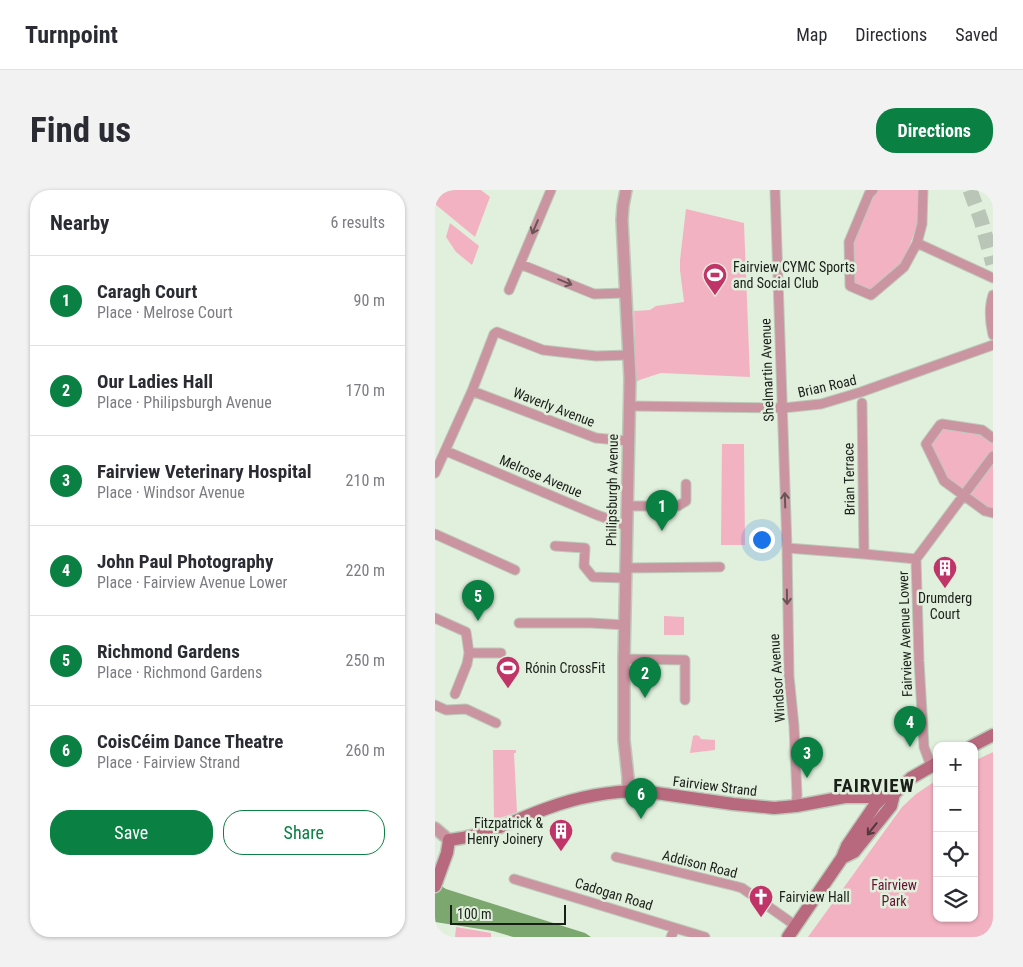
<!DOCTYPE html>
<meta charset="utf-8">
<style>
:root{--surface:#fff;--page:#f2f2f3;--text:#2b2b33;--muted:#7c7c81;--line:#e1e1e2;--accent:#0b8043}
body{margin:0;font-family:"Roboto Condensed",sans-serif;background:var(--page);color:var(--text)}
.controls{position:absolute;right:15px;bottom:15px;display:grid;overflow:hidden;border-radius:10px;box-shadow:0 1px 4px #0004}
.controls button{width:45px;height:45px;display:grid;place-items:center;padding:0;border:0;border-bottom:1px solid var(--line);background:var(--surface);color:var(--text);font:25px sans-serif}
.scale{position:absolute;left:15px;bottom:12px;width:116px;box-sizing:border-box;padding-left:5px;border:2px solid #1a1f19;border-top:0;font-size:14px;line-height:18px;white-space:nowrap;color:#1a1f19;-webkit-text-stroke:4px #e1efdd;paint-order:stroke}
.you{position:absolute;left:326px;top:349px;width:18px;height:18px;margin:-12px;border:4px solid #fff;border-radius:50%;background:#1a73e8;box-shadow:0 0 0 8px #1a73e833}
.badge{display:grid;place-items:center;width:32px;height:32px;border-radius:50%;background:var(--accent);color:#fff;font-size:16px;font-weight:700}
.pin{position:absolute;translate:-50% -41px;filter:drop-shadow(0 1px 2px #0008)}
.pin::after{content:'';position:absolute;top:26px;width:18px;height:15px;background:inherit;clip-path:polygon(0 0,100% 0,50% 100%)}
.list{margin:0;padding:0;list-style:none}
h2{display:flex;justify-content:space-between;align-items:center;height:65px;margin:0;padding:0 20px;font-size:21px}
h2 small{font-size:16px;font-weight:400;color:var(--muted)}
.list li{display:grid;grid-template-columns:32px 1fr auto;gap:15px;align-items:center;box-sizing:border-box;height:90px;padding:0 20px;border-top:1px solid var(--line)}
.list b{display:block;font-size:19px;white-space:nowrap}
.list p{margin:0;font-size:16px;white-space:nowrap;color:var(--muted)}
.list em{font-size:16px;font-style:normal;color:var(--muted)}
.actions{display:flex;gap:10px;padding:15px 20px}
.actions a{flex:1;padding:11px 0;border:1px solid var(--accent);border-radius:20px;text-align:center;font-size:18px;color:var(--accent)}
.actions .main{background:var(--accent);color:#fff}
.icon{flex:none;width:28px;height:28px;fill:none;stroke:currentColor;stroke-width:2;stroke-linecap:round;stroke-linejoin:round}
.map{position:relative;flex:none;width:558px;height:747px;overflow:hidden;border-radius:20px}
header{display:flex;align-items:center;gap:30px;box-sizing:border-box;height:70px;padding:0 25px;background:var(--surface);border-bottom:1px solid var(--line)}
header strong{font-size:24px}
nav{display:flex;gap:28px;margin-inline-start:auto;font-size:18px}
.intro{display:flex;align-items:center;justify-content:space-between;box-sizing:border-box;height:120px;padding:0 30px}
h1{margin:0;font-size:35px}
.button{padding:12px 22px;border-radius:20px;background:var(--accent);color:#fff;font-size:18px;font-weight:700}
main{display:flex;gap:30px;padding:0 30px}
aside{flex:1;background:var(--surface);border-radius:20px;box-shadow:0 1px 4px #0004}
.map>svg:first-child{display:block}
.green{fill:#f3b2c2}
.water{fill:#7ca76f}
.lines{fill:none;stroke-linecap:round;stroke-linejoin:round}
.motorway-tunnel{stroke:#b9c5b6;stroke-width:15;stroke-dasharray:15 8;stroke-linecap:butt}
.minor-casing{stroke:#bdcaba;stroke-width:11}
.tertiary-casing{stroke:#bdcaba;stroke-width:14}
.secondary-casing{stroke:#bdcaba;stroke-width:15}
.minor{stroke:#cb94a1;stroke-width:9}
.tertiary{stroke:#cb94a1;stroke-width:11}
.secondary{stroke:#b8697e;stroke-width:12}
.oneway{stroke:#6a5456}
.oneway2{stroke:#51393c}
.labels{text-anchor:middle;stroke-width:5;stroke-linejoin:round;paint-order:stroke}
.poi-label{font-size:14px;fill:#1a1f19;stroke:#e1efdd;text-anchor:start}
.street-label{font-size:14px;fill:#1a1f19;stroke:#e1efdd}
.park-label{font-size:14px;fill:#681133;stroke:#e1efdd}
.district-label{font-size:19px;font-weight:bold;letter-spacing:1px;fill:#1a1f19;stroke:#e1efdd}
</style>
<header>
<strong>Turnpoint</strong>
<nav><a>Map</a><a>Directions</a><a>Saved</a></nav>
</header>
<div class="intro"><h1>Find us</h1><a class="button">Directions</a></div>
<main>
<aside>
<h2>Nearby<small>6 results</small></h2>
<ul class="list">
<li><span class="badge">1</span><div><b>Caragh Court</b><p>Place · Melrose Court</p></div><em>90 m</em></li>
<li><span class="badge">2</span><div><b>Our Ladies Hall</b><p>Place · Philipsburgh Avenue</p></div><em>170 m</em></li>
<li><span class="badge">3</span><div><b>Fairview Veterinary Hospital</b><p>Place · Windsor Avenue</p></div><em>210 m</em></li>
<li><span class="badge">4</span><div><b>John Paul Photography</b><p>Place · Fairview Avenue Lower</p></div><em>220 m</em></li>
<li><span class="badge">5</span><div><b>Richmond Gardens</b><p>Place · Richmond Gardens</p></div><em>250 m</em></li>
<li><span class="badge">6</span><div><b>CoisCéim Dance Theatre</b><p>Place · Fairview Strand</p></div><em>260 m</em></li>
</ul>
<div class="actions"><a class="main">Save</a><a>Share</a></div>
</aside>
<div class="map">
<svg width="558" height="747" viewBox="0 0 558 747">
<rect width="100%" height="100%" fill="#e1efdd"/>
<path class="green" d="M0 0H46L55 7 40 47 0 14Z
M443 0H484L482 36 469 70 436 102 418 95V52L436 7Z
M251 19 309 33 315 187 226 183C218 186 208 188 201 192L199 121 215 120 221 116 249 112 245 80V70Z
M15 33 44 56 37 75 21 62 11 47Z
M508 238 547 244 558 252V320L552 318 511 287 496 256V253L506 239Z
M287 254H309L310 355H286Z
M229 426 249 427V445H229Z
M261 545 264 546 266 549 280 550V560L255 563 258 546Z
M58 560H81V563H79L82 622 59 630Z
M558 562V747H373L467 617 481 604 502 590V728H539V571Z
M21 737 56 743V747H20Z"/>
<path class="water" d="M0 692 11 699 150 743 156 747H78L58 741 0 732Z"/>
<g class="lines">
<path class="motorway-tunnel" d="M535 0 546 30 558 74"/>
<defs>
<path id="minor" d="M340 0 352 358 354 486 359 536 362 605 361 616
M438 0 434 4 414 52 415 96 436 105 469 77 482 53 487 34 488 0
M482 53 558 88
M85 74 159 104 191 103
M74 100 116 0
M558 105C554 117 555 132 558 145
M37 201 161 248 193 251
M427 213 429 364
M194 216 348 218 386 214 426 202 558 155
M558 248 547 240 507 234 505 235 491 254 492 256 509 291 550 321 558 323
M11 261 162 325 185 333 192 337
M0 283 37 201 59 144 62 142 108 160 161 166 194 165
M192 316H243L251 311V294
M0 344 80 380
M120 356 150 358 149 376 158 387 191 388
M352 358 429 364 481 369
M481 369 484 471 489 557 496 576
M481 369 558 266
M191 378 285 377
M0 428 31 442 34 463 32 474 20 504
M84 433H156L190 435
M34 463H66
M189 469 250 470V510
M0 515 11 520 31 519 61 533
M181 667 300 696 307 698 361 736
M79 689 270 747
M236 747 240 738"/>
<path id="tertiary" d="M191 0 188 16 187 30 195 189 189 469V550L193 587V601
M0 638 14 650"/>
<path id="secondary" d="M537 556 558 545
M407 668 419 662 456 616 459 604
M0 696 12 663 14 650C21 649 29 648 37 646 63 640 87 627 113 618 143 607 175 601 207 601L298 614 339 618 361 616 410 607H448
M353 747 407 668 412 656 440 615 448 607 459 604 476 588 502 573"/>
</defs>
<use href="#minor" class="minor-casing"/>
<use href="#tertiary" class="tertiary-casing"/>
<use href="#secondary" class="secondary-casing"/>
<use href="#minor" class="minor"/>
<use href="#tertiary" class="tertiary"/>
<use href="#secondary" class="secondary"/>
</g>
<defs><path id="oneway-shaft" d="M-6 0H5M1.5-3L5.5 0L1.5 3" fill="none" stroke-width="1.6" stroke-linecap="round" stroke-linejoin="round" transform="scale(1.25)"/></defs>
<g class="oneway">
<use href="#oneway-shaft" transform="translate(100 37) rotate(113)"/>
<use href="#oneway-shaft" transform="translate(130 92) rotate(22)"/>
<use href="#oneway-shaft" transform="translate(350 310) rotate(-92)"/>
<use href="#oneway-shaft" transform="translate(352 407) rotate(89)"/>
</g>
<use class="oneway2" href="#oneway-shaft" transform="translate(437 639) rotate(128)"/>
<defs>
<symbol id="stadium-pin" viewBox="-11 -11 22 30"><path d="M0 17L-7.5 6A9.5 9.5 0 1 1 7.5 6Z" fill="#c03467" stroke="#e1efdd"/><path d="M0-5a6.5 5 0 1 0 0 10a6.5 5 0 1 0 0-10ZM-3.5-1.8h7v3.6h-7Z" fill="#fff"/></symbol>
<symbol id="building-pin" viewBox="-11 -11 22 30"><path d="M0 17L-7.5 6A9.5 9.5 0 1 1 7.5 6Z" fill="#c03467" stroke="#e1efdd"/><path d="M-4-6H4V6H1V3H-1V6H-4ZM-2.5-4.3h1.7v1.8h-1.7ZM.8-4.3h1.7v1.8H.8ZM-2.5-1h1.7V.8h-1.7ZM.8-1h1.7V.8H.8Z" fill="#fff"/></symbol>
<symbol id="church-pin" viewBox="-11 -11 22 30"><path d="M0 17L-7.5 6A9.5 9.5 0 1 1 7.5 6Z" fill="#c03467" stroke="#e1efdd"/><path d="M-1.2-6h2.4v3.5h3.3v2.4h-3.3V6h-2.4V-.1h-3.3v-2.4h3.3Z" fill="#fff"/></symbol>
</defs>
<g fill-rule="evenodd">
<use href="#stadium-pin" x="266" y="71" width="28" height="38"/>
<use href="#building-pin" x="496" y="364" width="28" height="38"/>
<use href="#stadium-pin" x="59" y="464" width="28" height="38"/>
<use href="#building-pin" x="112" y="627" width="28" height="38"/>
<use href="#church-pin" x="312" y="693" width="28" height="38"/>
</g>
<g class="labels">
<g class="poi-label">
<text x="298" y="82">Fairview CYMC Sports<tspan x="298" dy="16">and Social Club</tspan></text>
<text x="510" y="413" text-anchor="middle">Drumderg<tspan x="510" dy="16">Court</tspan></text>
<text x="90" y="483">Rónin CrossFit</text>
<text x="108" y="638" text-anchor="end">Fitzpatrick &amp;<tspan x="108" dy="16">Henry Joinery</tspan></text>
<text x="344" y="712">Fairview Hall</text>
</g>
<g class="street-label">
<text transform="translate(332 180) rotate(-92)" y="5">Shelmartin Avenue</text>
<text transform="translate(392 196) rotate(-13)" y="5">Brian Road</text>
<text transform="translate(119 217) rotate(21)" y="5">Waverly Avenue</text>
<text transform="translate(106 286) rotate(23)" y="5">Melrose Avenue</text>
<text transform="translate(414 289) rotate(-91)" y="5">Brian Terrace</text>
<text transform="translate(177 300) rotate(-89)" y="5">Philipsburgh Avenue</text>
<text transform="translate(470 444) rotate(-92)" y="5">Fairview Avenue Lower</text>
<text transform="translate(342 488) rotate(-94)" y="5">Windsor Avenue</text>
<text transform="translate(280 596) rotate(7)" y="5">Fairview Strand</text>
<text transform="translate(265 674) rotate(14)" y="5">Addison Road</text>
<text transform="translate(179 704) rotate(17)" y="5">Cadogan Road</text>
</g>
<g class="park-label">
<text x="459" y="700">Fairview<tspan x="459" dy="16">Park</tspan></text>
</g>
<g class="district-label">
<text x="439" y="602">FAIRVIEW</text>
</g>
</g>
</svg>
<div class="controls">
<button>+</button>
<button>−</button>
<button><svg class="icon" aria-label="locate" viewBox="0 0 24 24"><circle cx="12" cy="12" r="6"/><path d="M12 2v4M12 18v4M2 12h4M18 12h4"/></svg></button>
<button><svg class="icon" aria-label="layers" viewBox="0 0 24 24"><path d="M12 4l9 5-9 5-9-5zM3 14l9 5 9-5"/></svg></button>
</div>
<div class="scale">100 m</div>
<div class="you"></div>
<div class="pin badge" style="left:227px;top:341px">1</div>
<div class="pin badge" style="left:210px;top:508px">2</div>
<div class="pin badge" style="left:372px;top:588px">3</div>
<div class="pin badge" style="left:475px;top:557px">4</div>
<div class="pin badge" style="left:43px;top:431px">5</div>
<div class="pin badge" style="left:206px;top:629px">6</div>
</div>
</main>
